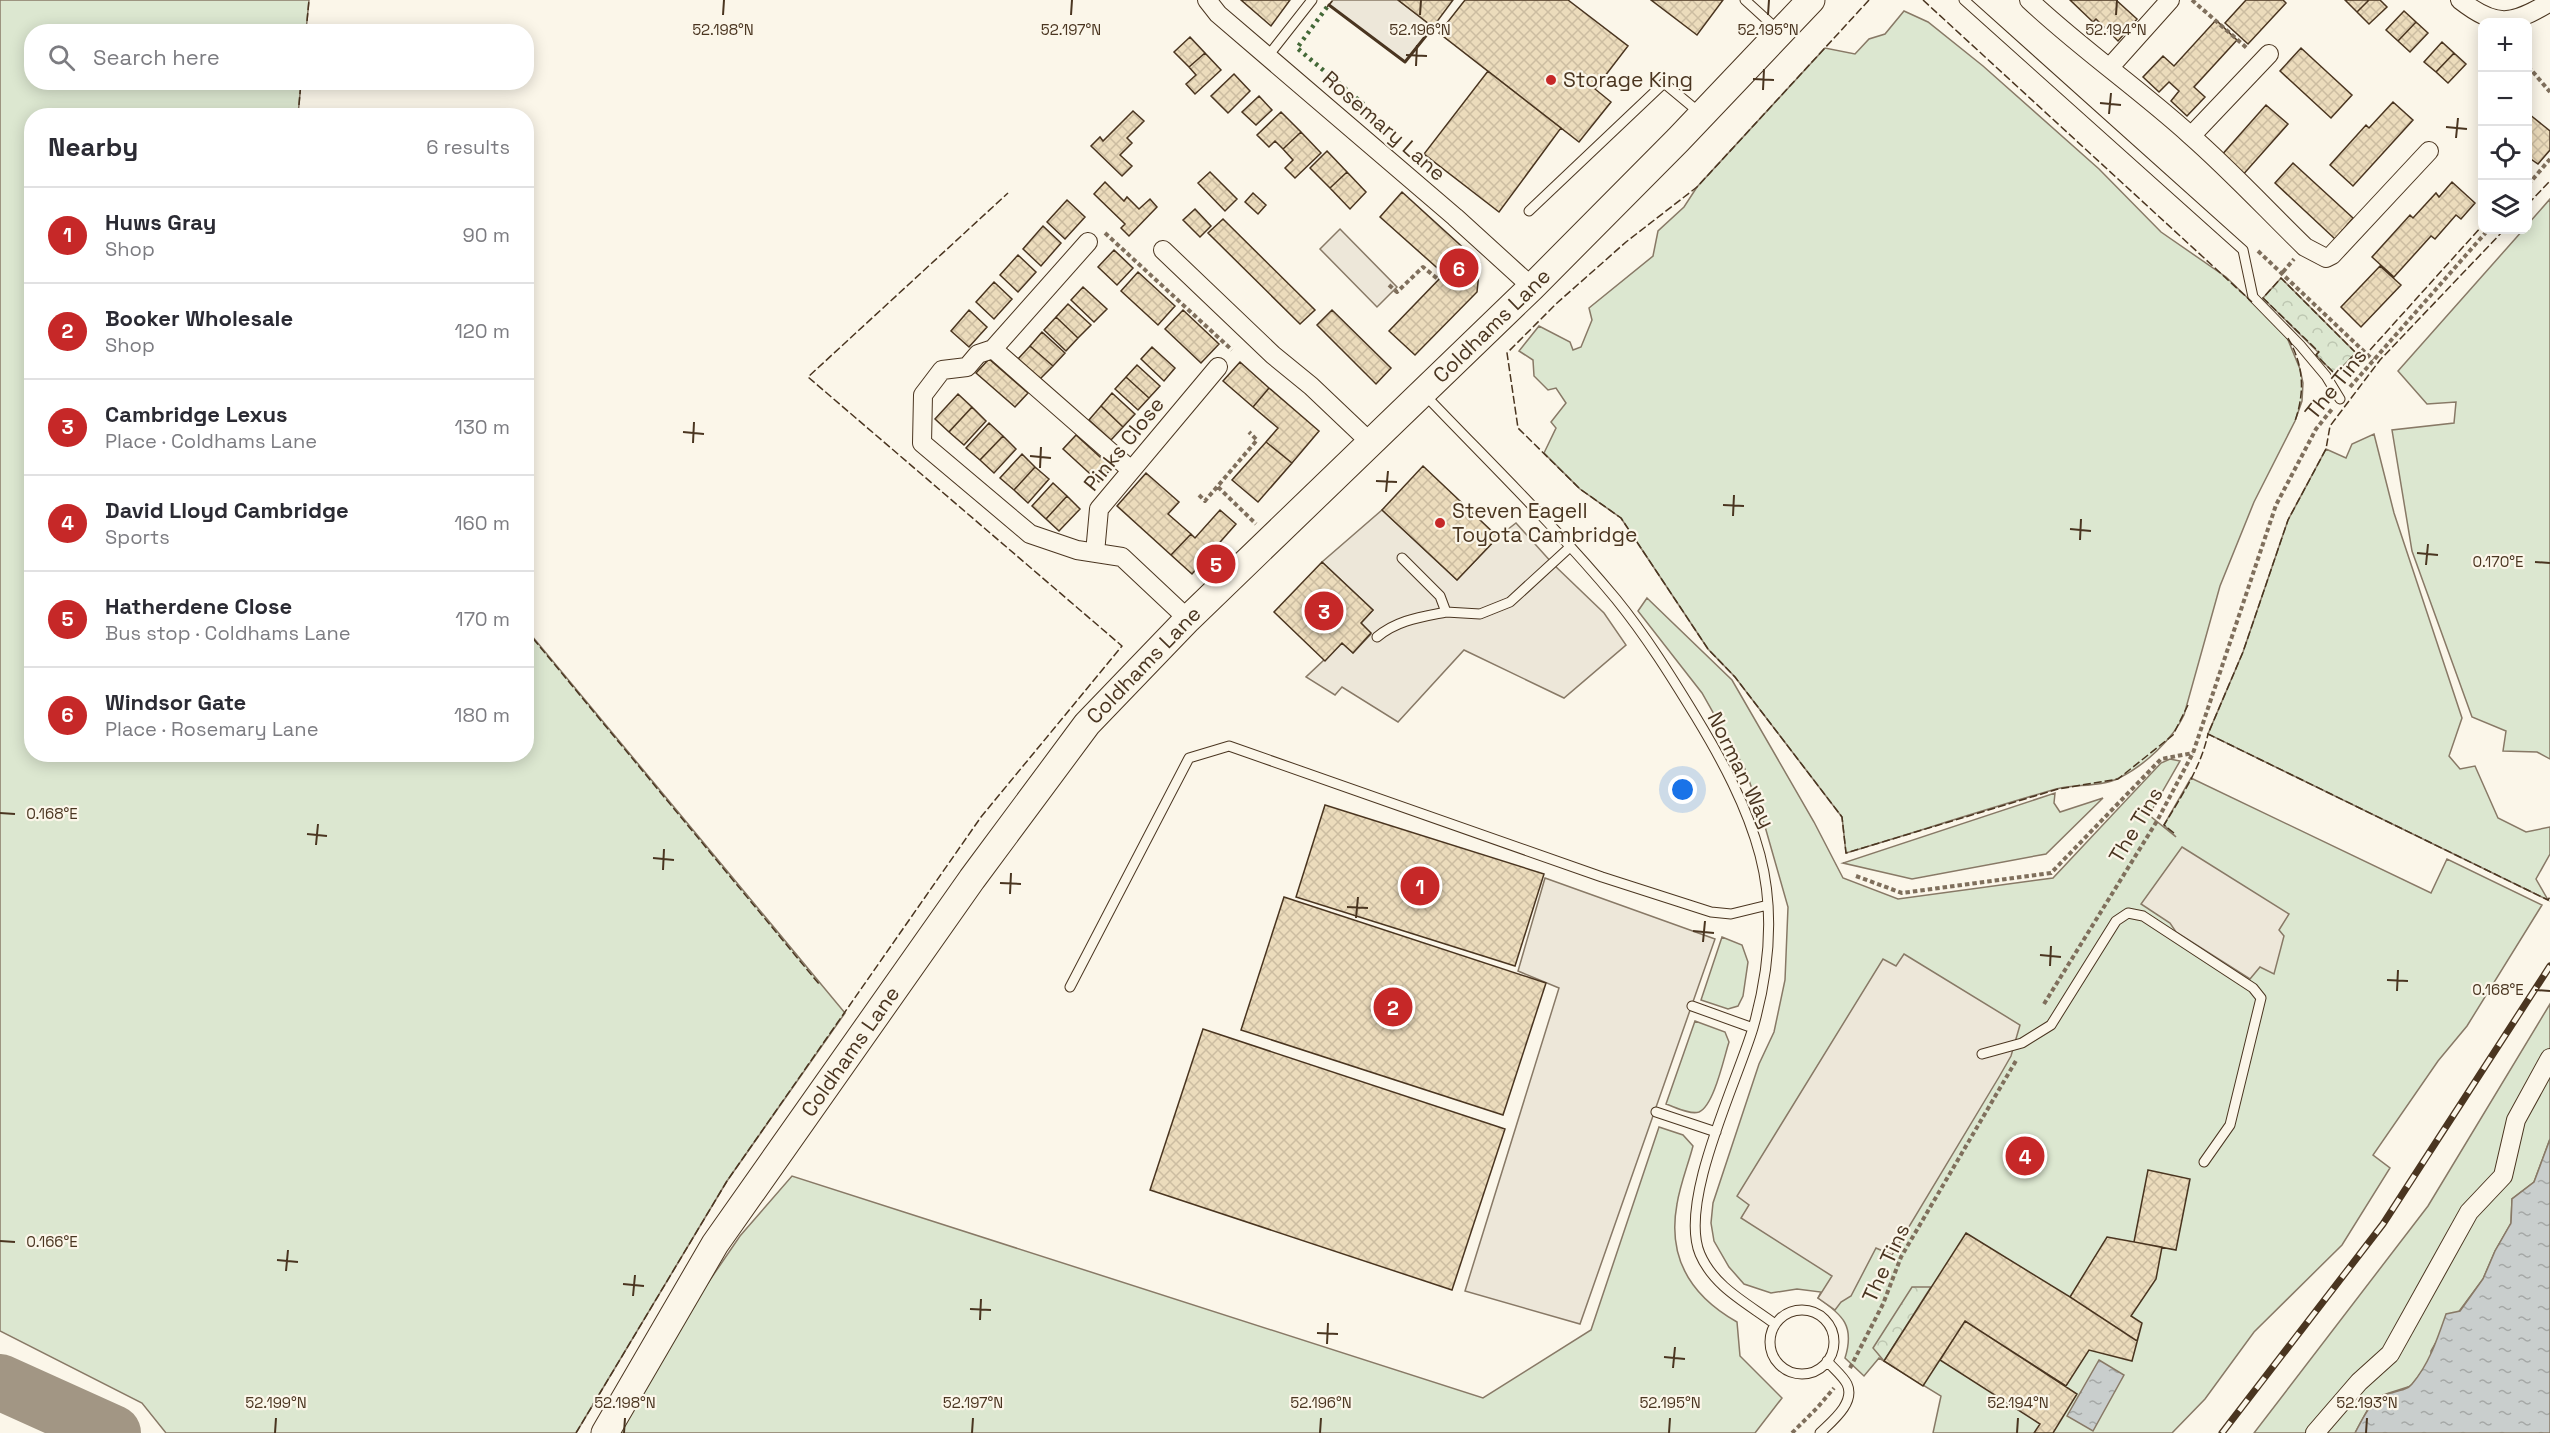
<!DOCTYPE html>
<meta charset="utf-8">
<style>
:root{--surface:#fff;--page:#f7f7f7;--text:#2b2b33;--muted:#7c7c81;--line:#e1e1e2;--accent:#c62828}
body{margin:0;font-family:"Space Grotesk",sans-serif;background:var(--page);color:var(--text)}
.controls{position:absolute;right:18px;top:18px;display:grid;overflow:hidden;border-radius:12px;box-shadow:0 3px 15px #0003}
.controls button{width:54px;height:54px;display:grid;place-items:center;padding:0;border:0;border-bottom:2px solid var(--line);background:var(--surface);color:var(--text);font:30px sans-serif}
.you{position:absolute;left:1683px;top:790px;width:21px;height:21px;margin:-15px;border:4px solid #fff;border-radius:50%;background:#1a73e8;box-shadow:0 0 0 9px #1a73e833}
.badge{display:grid;place-items:center;width:39px;height:39px;border-radius:50%;background:var(--accent);color:#fff;font-size:20px;font-weight:700}
.pin{position:absolute;translate:-50% -50%;border:3px solid #fff;box-shadow:0 2px 6px #0006}
.list{margin:0;padding:0;list-style:none}
h2{display:flex;justify-content:space-between;align-items:center;height:78px;margin:0;padding:0 24px;font-size:26px}
h2 small{font-size:20px;font-weight:400;color:var(--muted)}
.list li{display:grid;grid-template-columns:39px 1fr auto;gap:18px;align-items:center;box-sizing:border-box;height:96px;padding:0 24px;border-top:2px solid var(--line)}
.list b{display:block;font-size:22px;white-space:nowrap}
.list p{margin:0;font-size:20px;white-space:nowrap;color:var(--muted)}
.list em{font-size:20px;font-style:normal;color:var(--muted)}
.icon{flex:none;width:33px;height:33px;fill:none;stroke:currentColor;stroke-width:2;stroke-linecap:round;stroke-linejoin:round}
.map{position:relative;flex:none;width:2550px;height:1433px;overflow:hidden}
.search{position:absolute;background:var(--surface);box-shadow:0 3px 15px #0003;left:24px;top:24px;width:510px;height:66px;display:flex;align-items:center;gap:15px;box-sizing:border-box;padding:0 21px;border-radius:24px;color:var(--muted);font-size:22px}
.panel{position:absolute;background:var(--surface);box-shadow:0 3px 15px #0003;left:24px;top:108px;width:510px;height:654px;border-radius:24px}
.map>svg:first-child{display:block}
.green{fill:#dce7d0;stroke:#887966;stroke-width:1.5}
.park{fill:url(#park-crowns);stroke:#887966;stroke-width:1.5}
.parking{fill:#ede7d9;stroke:#887966;stroke-width:1.5}
.water{fill:url(#water-ripples);stroke:#887966;stroke-width:1.5}
.lines{fill:none;stroke-linecap:round;stroke-linejoin:round}
.taxiway{stroke:#a29684;stroke-width:56}
.building{fill:url(#building-cross-hatch);stroke:#4a3520;stroke-width:1.5}
.lane-casing{stroke:#4a3520;stroke-width:11}
.street-casing{stroke:#4a3520;stroke-width:20}
.secondary-casing{stroke:#4a3520;stroke-width:29}
.path{stroke:#7f6f5c;stroke-width:4;stroke-dasharray:4.5 3;stroke-linecap:butt}
.lane{stroke:#fbf6e9;stroke-width:9}
.street{stroke:#fbf6e9;stroke-width:18}
.secondary{stroke:#fbf6e9;stroke-width:27}
.rail-casing{stroke:#4a3520;stroke-width:7}
.rail{stroke:#fbf6e9;stroke-width:4.5;stroke-dasharray:14;stroke-linecap:butt}
.hedge{stroke:#436837;stroke-width:4.5;stroke-dasharray:3 4.5;stroke-linecap:butt}
.fence{stroke:#4a3520;stroke-width:1.5;stroke-dasharray:8 3;stroke-linecap:butt}
.wall{stroke:#4a3520;stroke-width:3}
.ticks{fill:none;stroke:#4a3520;stroke-width:2}
.poi-dot{fill:#c62828;stroke:#fbf6e9;stroke-width:2}
.labels{text-anchor:middle;stroke-width:4.5;stroke-linejoin:round;paint-order:stroke}
.poi-label{font-size:21px;fill:#4a3520;stroke:#fbf6e9;text-anchor:start}
.street-label{font-size:21px;fill:#4a3520;stroke:#fbf6e9}
.ticks-label{font-size:15px;text-anchor:middle;fill:#4a3520;stroke:#fbf6e9;stroke-width:4.5;stroke-linejoin:round;paint-order:stroke}
</style>
<div class="map">
<svg width="2550" height="1433" viewBox="0 0 2550 1433">
<defs>
<pattern id="park-crowns" width="20" height="18" patternUnits="userSpaceOnUse" patternTransform="scale(1.5)"><rect width="20" height="18" fill="#dce7d0"/><path d="M2 6a3 3 0 1 1 6 0M12 15a3 3 0 1 1 6 0" fill="none" stroke="#bec7b2"/></pattern>
<pattern id="water-ripples" width="26" height="14" patternUnits="userSpaceOnUse" patternTransform="scale(1.5)"><rect width="26" height="14" fill="#c9cecd"/><path d="M2 4q2-2 4 0t4 0M15 11q2-2 4 0t4 0" fill="none" stroke="#a5a8a6"/></pattern>
<pattern id="building-cross-hatch" width="8" height="8" patternUnits="userSpaceOnUse" patternTransform="scale(1.5)"><rect width="8" height="8" fill="#ecdcbc"/><path d="M0 0l8 8M0 8l8-8" fill="none" stroke="#ccbda1"/></pattern>
</defs>
<rect width="100%" height="100%" fill="#fbf6e9"/>
<path class="green" d="M0 0H309L306 31 32 32V82L301 83 298 115 32 116V754H526L527 630 845 1013 727 1181 576 1433H166L142 1403 0 1331Z
M1904 11 1928 22 1983 66 2099 169 2161 232 2226 277 2286 335 2300 369 2303 383 2302 401 2295 421 2254 502 2220 586 2184 715C2173 739 2144 766 2119 778 2101 787 2076 784 2056 789 1986 809 1916 832 1846 853L1842 817 1735 677 1708 649 1621 518 1580 489 1544 453 1556 428 1551 422 1566 403 1556 388 1548 390 1534 376 1533 360 1519 351 1539 326 1570 342 1573 350 1581 347 1592 320 1589 308 1653 256 1658 231 1684 207 1697 187 1825 48 1855 54 1869 39 1885 34Z
M2550 199V759L2537 752 2503 751 2506 731 2472 717 2412 551 2392 430 2454 423 2456 402 2427 404 2398 371 2523 230H2528V224Z
M2374 434 2394 513 2462 718 2449 756 2460 769 2475 766 2498 818 2526 832 2550 827V854L2536 879 2548 900 2208 734 2243 652 2288 520 2326 449 2346 458 2352 444Z
M1647 598 1732 680 1814 822 1843 878 1898 899 2053 878 2161 763 2170 759 2180 761 2149 815 2176 837 2164 825 2191 778 2431 893 2447 859 2542 905 2467 1026 2438 1061 2373 1155 2390 1168 2342 1245 2254 1332 2205 1399 2172 1433H1933L1941 1396 1879 1358 1864 1376 1845 1358C1855 1326 1843 1315 1818 1298L1821 1292 1797 1289 1771 1293 1744 1284 1729 1267 1714 1241 1711 1223 1713 1203 1759 1064 1774 1032 1785 980 1788 907 1764 823 1745 769 1702 693 1638 611Z
M2055 793 2054 803 2060 812 2103 798 2046 854 1912 879 1843 863Z
M1722 937 1742 945 1748 962 1743 996 1738 1006 1728 1009 1701 1000Z
M2550 1004V1139L2534 1182 2512 1199 2511 1223 2495 1251 2483 1279 2435 1344 2431 1351V1360L2411 1386 2383 1395 2368 1409 2355 1433H2254L2428 1206Z
M1695 1021 1725 1032 1729 1042C1724 1057 1714 1106 1699 1112 1690 1115 1675 1107 1666 1104Z
M1659 1127 1683 1135 1693 1146C1688 1165 1680 1185 1677 1204 1667 1258 1691 1296 1737 1322L1740 1356 1782 1398 1755 1433H611L636 1388 740 1236 792 1176 1483 1398 1591 1330Z"/>
<path class="park" d="M2281 278 2356 353 2335 374 2316 355 2318 352 2263 298Z
M1912 1287H1931L1884 1361 1873 1348Z"/>
<path class="parking" d="M1333 0H1398L1433 27 1405 62 1329 5Z
M1340 229 1397 287 1377 307 1320 249Z
M1382 510 1457 580 1498 537 1516 523 1553 564 1604 613 1626 645 1564 698 1464 650 1398 722 1342 687 1335 695 1306 677 1342 643 1353 653 1371 634 1361 623 1373 610 1322 562Z
M2182 847 2289 914 2279 930 2284 936 2274 974 2260 967 2250 979 2176 932 2170 923 2141 904Z
M1545 878 1715 939 1580 1324 1465 1291 1559 988 1518 971Z
M1904 954 2020 1025 2011 1056 1999 1077 1892 1255 1876 1248 1851 1296 1841 1302 1835 1310 1818 1298 1832 1276 1741 1218 1749 1205 1737 1196 1883 959 1896 966Z"/>
<path class="water" d="M2550 1139V1433H2355C2362 1420 2369 1404 2382 1396 2391 1391 2406 1392 2412 1384 2429 1364 2437 1340 2446 1314L2460 1311 2483 1279 2495 1251 2511 1223 2512 1199 2534 1182Z
M2099 1360 2124 1375 2093 1431 2067 1416Z"/>
<g class="lines">
<path class="taxiway" d="M0 1382 113 1433"/>
</g>
<path class="building" d="M1241 0H1290L1271 26Z
M1398 0H1453L1433 27Z
M1465 0H1568L1628 46 1595 89 1611 102 1579 142 1439 33Z
M1651 0H1723L1697 35Z
M2070 0H2116L2137 19 2118 41 2096 19 2093 22Z
M2246 0H2283L2286 3 2248 44 2225 23Z
M2345 0H2369L2357 12Z
M2369 0H2380L2387 7 2369 24 2357 12Z
M2404 11 2416 22 2398 41 2386 30Z
M2216 20 2237 40 2194 87 2205 97 2187 116 2171 101 2179 91 2169 82 2159 92 2143 77 2163 56 2174 66Z
M2416 22 2428 33 2410 52 2398 41Z
M1190 37 1205 53 1189 67 1174 52Z
M2442 42 2454 53 2436 72 2424 62Z
M2301 48 2352 95 2331 118 2280 71Z
M1205 53 1221 70 1195 94 1186 84 1196 75 1189 67Z
M2454 53 2466 64 2448 83 2436 72Z
M1488 71 1561 128 1499 212 1424 154Z
M1234 74 1250 91 1228 113 1211 96Z
M1259 96 1272 110 1256 125 1242 112Z
M2393 102 2413 120 2353 186 2330 165 2366 125 2369 128Z
M2266 105 2288 124 2241 177 2220 157Z
M1133 111 1144 121 1127 138 1132 143 1120 155 1132 166 1122 176 1091 146 1100 137 1103 141Z
M1281 112 1301 132 1283 149 1275 141 1269 147 1257 135Z
M2529 114 2550 131V150L2538 164 2528 157Z
M1301 132 1321 153 1295 178 1285 168 1293 160 1283 149Z
M1327 151 1347 172 1330 188 1310 168Z
M2293 163 2353 218 2335 239 2275 183Z
M1210 172 1237 199 1225 211 1198 183Z
M1347 172 1366 192 1350 209 1330 188Z
M1105 182 1124 201 1127 197 1139 209 1150 199 1157 207 1129 236 1121 228 1125 224 1094 194Z
M2452 182 2475 203 2461 219 2456 215 2435 239 2431 236 2394 277 2372 257 2410 215 2413 218 2436 193 2439 197Z
M1402 192 1480 263 1477 292 1415 355 1389 331 1444 274 1380 217Z
M1253 193 1266 205 1258 214 1245 202Z
M1067 200 1085 217 1065 239 1047 222Z
M1195 209 1211 226 1200 237 1183 220Z
M1223 219 1315 310 1300 324 1208 233Z
M1043 226 1061 243 1041 266 1023 249Z
M1114 250 1133 268 1117 285 1098 267Z
M1018 255 1036 272 1018 292 1000 275Z
M2380 266 2401 285 2361 327 2341 307Z
M1138 272 1175 306 1158 325 1121 291Z
M994 282 1012 299 994 319 976 302Z
M1083 287 1107 309 1094 322 1071 300Z
M1068 304 1091 325 1078 338 1056 317Z
M969 310 987 327 969 347 951 331Z
M1183 310 1219 344 1201 363 1165 329Z
M1332 310 1391 368 1376 384 1317 325Z
M1056 317 1078 338 1066 351 1044 330Z
M1042 332 1065 353 1053 366 1030 346Z
M1030 346 1053 366 1040 379 1018 359Z
M1152 347 1175 368 1164 381 1141 359Z
M989 359 1028 393 1015 407 976 373Z
M1240 362 1269 388 1253 407 1223 381Z
M1137 365 1160 386 1149 398 1126 377Z
M1126 377 1149 398 1138 410 1115 389Z
M1269 388 1319 431 1292 463 1266 442 1278 428 1253 407Z
M1112 393 1135 414 1123 427 1101 406Z
M958 394 972 407 949 432 935 419Z
M1101 406 1123 427 1111 440 1089 420Z
M972 407 986 421 964 445 949 432Z
M989 423 1003 436 980 460 966 448Z
M1076 435 1112 468 1099 482 1063 449Z
M1003 436 1016 449 994 473 980 460Z
M1266 442 1292 463 1258 502 1232 480Z
M1022 454 1035 467 1014 490 1000 478Z
M1423 466 1498 537 1457 580 1382 510Z
M1035 467 1049 479 1028 503 1014 490Z
M1146 473 1179 502 1168 514 1191 534 1171 555 1117 506Z
M1053 483 1067 496 1046 519 1032 506Z
M1067 496 1080 509 1059 531 1046 519Z
M1220 510 1236 524 1192 574 1171 555 1191 534 1195 538Z
M1322 562 1373 610 1361 623 1371 633 1353 653 1342 643 1325 661 1274 612Z
M1325 805 1544 874 1515 966 1296 897Z
M1284 897 1546 983 1503 1115 1241 1030Z
M1203 1029 1505 1129 1452 1290 1150 1190Z
M2148 1170 2190 1179 2176 1250 2134 1242Z
M1966 1233 2070 1297 2107 1237 2162 1247 2156 1279 2131 1316 2142 1323 2132 1361 2089 1350 2066 1386 1965 1321 1923 1386 1884 1361Z
M2107 1237 2162 1247 2156 1279 2131 1316 2142 1323 2137 1341 2070 1297Z
M1965 1321 2077 1394 2053 1433H2034L2040 1424 1940 1360Z"/>
<g class="lines">
<defs>
<path id="lane" d="M1745 0 1779 31
M1964 0 2243 250 2253 297 2300 345 2326 376 2340 399
M1268 56 1312 0
M1529 211 1664 83 1700 113
M1425 395C1489 462 1557 528 1616 599 1646 636 1671 676 1696 717 1722 760 1747 806 1760 855 1775 912 1769 972 1753 1028 1737 1082 1678 1202 1700 1254 1714 1287 1747 1303 1775 1324
M1402 558 1440 596 1446 612 1480 614 1510 602 1570 547
M1377 637C1397 620 1421 617 1446 612
M1070 987 1189 758 1229 746 1602 877 1711 912 1731 914 1768 905
M1692 1006 1753 1028
M1982 1054 2022 1043 2051 1025 2116 921 2128 913 2143 916 2253 988 2261 998 2230 1125 2204 1162
M1656 1112 1716 1132
M1770 1342a32 32 0 1 1 64 0a32 32 0 1 1-64 0Z
M1820 1433C1831 1422 1856 1403 1847 1384 1843 1376 1833 1368 1827 1361"/>
<path id="street" d="M1207 0 1218 14 1455 217 1532 287
M2029 0C2080 48 2138 88 2190 135 2230 170 2267 210 2305 247L2326 258 2332 255 2429 151
M2460 0C2496 28 2512 25 2550 2
M2110 67 2170 0
M2191 136 2269 54
M1088 242 993 349 1131 470
M1163 250 1273 355 1311 386 1371 443
M993 349 978 354 967 367 942 370 923 395 922 443 1030 534 1077 550 1122 557 1188 619
M1095 553 1099 509 1218 367
M2315 1433 2359 1382 2390 1354 2469 1212 2503 1176 2516 1120 2550 1058"/>
<g id="secondary">
<path id="s1" d="M605 1433 715 1244 972 879 1087 724 1188 619 1532 287 1678 140 1811 0"/>
</g>
</defs>
<use href="#lane" class="lane-casing"/>
<use href="#street" class="street-casing"/>
<use href="#secondary" class="secondary-casing"/>
<path class="path" d="M2192 0 2248 49
M2528 66 2550 92
M2528 185 2550 159
M1105 233 1232 350
M2258 251 2373 360
M2283 272 2294 259
M1389 285 1397 292 1423 267 1439 280
M2350 387 2488 230
M1218 487 1256 524
M1199 495 1205 501 1257 440 1249 432
M1856 876 1902 893 2051 873 2161 759 2193 753
M2044 1004 2157 821 2193 753 2276 505 2316 429 2332 409
M1850 1368 1883 1304 1901 1257 2017 1059
M1792 1433 1817 1408 1834 1388"/>
<use href="#lane" class="lane"/>
<use href="#street" class="street"/>
<use href="#secondary" class="secondary"/>
<defs>
<path id="rail" d="M2222 1433 2383 1224 2550 966"/>
</defs>
<use href="#rail" class="rail-casing"/>
<use href="#rail" class="rail"/>
<path class="hedge" d="M1327 7 1297 48 1367 107"/>
<path class="fence" d="M1869 0 1697 187 1626 242 1557 303 1507 353 1518 428 1580 489 1621 518 1708 649 1735 677 1842 817 1846 853 2058 789 2118 779 2173 735 2188 705
M1923 0 2252 302
M1327 7 1333 0
M306 32 309 0
M298 116 301 82
M2528 204 2550 181
M2504 230 2380 360 2330 426 2326 449 2288 520 2243 652 2208 734 2548 900 2550 897
M2288 338C2304 366 2305 392 2295 421
M2370 350 2482 226
M2341 368 2335 374 2316 355 2319 352 2263 298 2281 278 2356 353 2349 360
M2340 370 2348 367 2352 359
M526 630 819 984
M2174 833 2164 825C2181 797 2201 767 2208 734
M576 1433 727 1181 981 817 1122 646 808 377 1008 193"/>
<path class="wall" d="M1329 5 1405 62 1433 27"/>
</g>
<path class="ticks" d="M723 15 724 0M1071 15 1072 0M1420 15 1421 0M1768 15 1769 0M2116 15 2117 0M1406 55 1427 56M1416 66 1417 45M1753 79 1774 80M1763 90 1764 69M2100 103 2121 105M2109 114 2111 93M2446 127 2467 129M2456 138 2458 118M683 432 704 434M693 443 694 422M1030 456 1051 458M1040 468 1041 447M1376 481 1397 482M1386 492 1388 471M1723 505 1744 506M1733 516 1734 495M2070 529 2091 531M2080 540 2081 519M2417 553 2438 555M2535 562 2550 563M2426 565 2428 544M0 813 15 814M307 834 327 836M316 845 318 824M653 858 674 860M663 870 664 849M1000 883 1021 884M1010 894 1011 873M1347 907 1368 908M1356 918 1358 897M1693 931 1714 933M1703 942 1705 921M2040 955 2061 957M2050 966 2051 946M2387 980 2408 981M2535 990 2550 991M2397 991 2398 970M0 1241 15 1242M277 1260 298 1262M286 1271 288 1250M623 1284 644 1286M633 1296 635 1275M970 1309 991 1310M980 1320 981 1299M1317 1333 1338 1334M1327 1344 1328 1323M1664 1357 1685 1359M1673 1368 1675 1347M275 1433 276 1418M624 1433 625 1418M972 1433 973 1418M1320 1433 1321 1418M1669 1433 1670 1418M2017 1433 2018 1418M2366 1433 2367 1418"/>
<g class="poi-dot">
<circle cx="1551" cy="80" r="6"/>
<circle cx="1440" cy="523" r="6"/>
</g>
<g class="labels">
<g class="poi-label">
<text x="1563" y="87">Storage King</text>
<text x="1452" y="518">Steven Eagell<tspan x="1452" dy="24">Toyota Cambridge</tspan></text>
</g>
<g class="street-label">
<text transform="translate(1384 126) rotate(41)" y="7">Rosemary Lane</text>
<text dy="7" stroke="none"><textPath href="#s1" startOffset="1426">Coldhams Lane</textPath></text>
<text transform="translate(2336 384) rotate(-51)" y="7">The Tins</text>
<text transform="translate(1124 444) rotate(-51)" y="7">Pinks Close</text>
<text dy="7" stroke="none"><textPath href="#s1" startOffset="940">Coldhams Lane</textPath></text>
<text transform="translate(1741 770) rotate(64)" y="7">Norman Way</text>
<text transform="translate(2136 825) rotate(-59)" y="7">The Tins</text>
<text dy="7" stroke="none"><textPath href="#s1" startOffset="454">Coldhams Lane</textPath></text>
<text transform="translate(1886 1263) rotate(-65)" y="7">The Tins</text>
</g>
</g>
<g class="ticks-label">
<text x="723" y="35">52.198°N</text>
<text x="1071" y="35">52.197°N</text>
<text x="1420" y="35">52.196°N</text>
<text x="1768" y="35">52.195°N</text>
<text x="2116" y="35">52.194°N</text>
<text x="2498" y="567">0.170°E</text>
<text x="52" y="819">0.168°E</text>
<text x="2498" y="995">0.168°E</text>
<text x="52" y="1247">0.166°E</text>
<text x="276" y="1408">52.199°N</text>
<text x="625" y="1408">52.198°N</text>
<text x="973" y="1408">52.197°N</text>
<text x="1321" y="1408">52.196°N</text>
<text x="1670" y="1408">52.195°N</text>
<text x="2018" y="1408">52.194°N</text>
<text x="2367" y="1408">52.193°N</text>
</g>
</svg>
<div class="controls">
<button>+</button>
<button>−</button>
<button><svg class="icon" aria-label="locate" viewBox="0 0 24 24"><circle cx="12" cy="12" r="6"/><path d="M12 2v4M12 18v4M2 12h4M18 12h4"/></svg></button>
<button><svg class="icon" aria-label="layers" viewBox="0 0 24 24"><path d="M12 4l9 5-9 5-9-5zM3 14l9 5 9-5"/></svg></button>
</div>
<div class="you"></div>
<div class="pin badge" style="left:1420px;top:886px">1</div>
<div class="pin badge" style="left:1393px;top:1007px">2</div>
<div class="pin badge" style="left:1324px;top:611px">3</div>
<div class="pin badge" style="left:2025px;top:1156px">4</div>
<div class="pin badge" style="left:1216px;top:564px">5</div>
<div class="pin badge" style="left:1459px;top:268px">6</div>
<div class="search"><svg class="icon" aria-label="search" viewBox="0 0 24 24"><circle cx="10" cy="10" r="6"/><path d="M15 15l6 6"/></svg>Search here</div>
<section class="panel">
<h2>Nearby<small>6 results</small></h2>
<ul class="list">
<li><span class="badge">1</span><div><b>Huws Gray</b><p>Shop</p></div><em>90 m</em></li>
<li><span class="badge">2</span><div><b>Booker Wholesale</b><p>Shop</p></div><em>120 m</em></li>
<li><span class="badge">3</span><div><b>Cambridge Lexus</b><p>Place · Coldhams Lane</p></div><em>130 m</em></li>
<li><span class="badge">4</span><div><b>David Lloyd Cambridge</b><p>Sports</p></div><em>160 m</em></li>
<li><span class="badge">5</span><div><b>Hatherdene Close</b><p>Bus stop · Coldhams Lane</p></div><em>170 m</em></li>
<li><span class="badge">6</span><div><b>Windsor Gate</b><p>Place · Rosemary Lane</p></div><em>180 m</em></li>
</ul>
</section>
</div>
